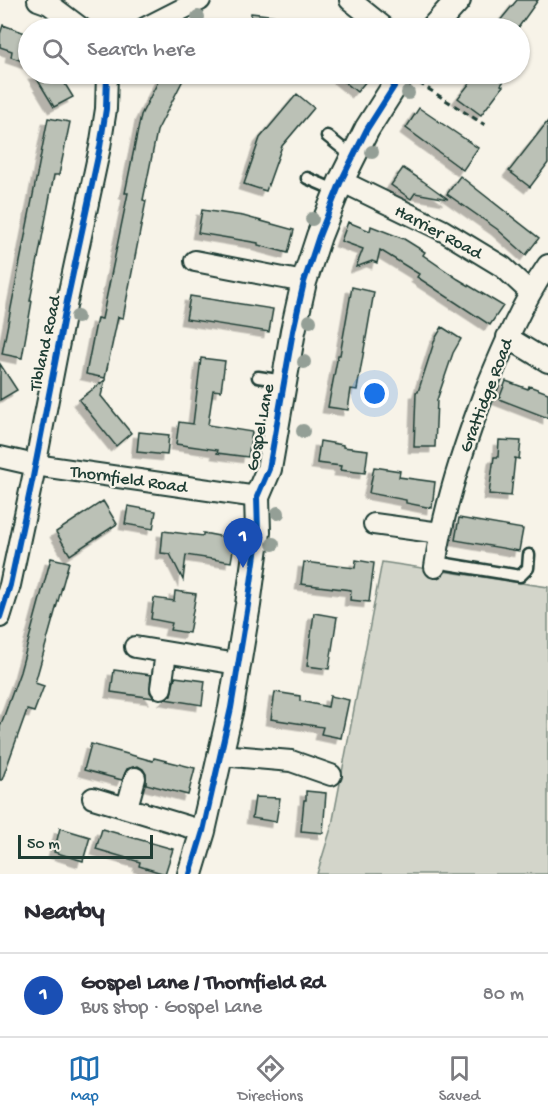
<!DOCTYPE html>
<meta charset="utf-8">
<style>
:root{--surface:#fff;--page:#f2f2f3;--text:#2b2b33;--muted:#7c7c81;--line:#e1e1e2;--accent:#1f6fb2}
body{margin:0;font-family:"Gochi Hand",sans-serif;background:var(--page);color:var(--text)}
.scale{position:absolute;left:18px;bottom:15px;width:135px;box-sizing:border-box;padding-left:6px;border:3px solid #1f3d34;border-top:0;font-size:16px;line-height:21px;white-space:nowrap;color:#1f3d34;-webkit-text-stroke:4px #f7f3e8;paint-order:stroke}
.you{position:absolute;left:375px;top:394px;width:21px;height:21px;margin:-15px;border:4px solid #fff;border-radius:50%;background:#1a73e8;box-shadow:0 0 0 9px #1a73e833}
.badge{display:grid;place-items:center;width:39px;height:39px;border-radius:50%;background:var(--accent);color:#fff;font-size:20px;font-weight:700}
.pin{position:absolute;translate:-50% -50px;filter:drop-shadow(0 2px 3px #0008)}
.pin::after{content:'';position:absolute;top:32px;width:21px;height:18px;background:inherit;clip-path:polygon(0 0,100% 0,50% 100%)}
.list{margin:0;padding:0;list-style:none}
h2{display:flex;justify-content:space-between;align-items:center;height:78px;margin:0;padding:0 24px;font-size:26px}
h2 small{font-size:20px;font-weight:400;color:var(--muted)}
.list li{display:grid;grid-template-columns:39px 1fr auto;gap:18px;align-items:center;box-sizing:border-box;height:84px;padding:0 24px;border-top:2px solid var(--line)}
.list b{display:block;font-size:22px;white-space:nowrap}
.list p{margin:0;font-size:20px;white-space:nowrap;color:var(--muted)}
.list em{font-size:20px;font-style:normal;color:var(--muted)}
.icon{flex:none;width:33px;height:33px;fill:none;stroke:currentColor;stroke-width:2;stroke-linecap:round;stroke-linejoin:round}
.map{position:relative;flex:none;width:548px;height:874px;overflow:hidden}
.search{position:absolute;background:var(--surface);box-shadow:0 2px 4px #0004;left:18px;right:18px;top:18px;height:66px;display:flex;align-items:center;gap:15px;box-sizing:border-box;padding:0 21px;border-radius:33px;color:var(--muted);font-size:22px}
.sheet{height:162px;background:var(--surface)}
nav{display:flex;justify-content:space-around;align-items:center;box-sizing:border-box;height:84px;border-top:2px solid var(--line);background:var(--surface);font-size:16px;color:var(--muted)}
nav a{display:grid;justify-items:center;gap:3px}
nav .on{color:var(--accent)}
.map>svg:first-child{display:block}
.green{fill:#d3d5ca;stroke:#79897f;stroke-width:1.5}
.building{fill:#bbc1b6;stroke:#1f3d34;stroke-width:1.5;filter:url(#shadow)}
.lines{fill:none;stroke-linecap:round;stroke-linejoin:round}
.service-casing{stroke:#1f3d34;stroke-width:15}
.minor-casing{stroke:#1f3d34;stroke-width:24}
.tertiary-casing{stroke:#1f3d34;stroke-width:28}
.path{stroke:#1f3d34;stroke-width:3;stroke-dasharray:6 4.5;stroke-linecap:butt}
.service{stroke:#f7f3e8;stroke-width:10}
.minor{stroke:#f7f3e8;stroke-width:20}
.tertiary{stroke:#f7f3e8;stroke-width:24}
.cycleway-casing{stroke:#f7f3e8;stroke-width:10}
.cycleway{stroke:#0057b8;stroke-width:6}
.tree{fill:#949f96}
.labels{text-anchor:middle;stroke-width:4.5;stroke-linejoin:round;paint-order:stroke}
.street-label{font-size:18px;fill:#1f3d34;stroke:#f7f3e8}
</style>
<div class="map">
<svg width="548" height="874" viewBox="0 0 548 874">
<defs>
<filter id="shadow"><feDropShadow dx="-5.5" dy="5.5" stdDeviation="0" flood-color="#0004"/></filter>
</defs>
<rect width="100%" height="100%" fill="#f7f3e8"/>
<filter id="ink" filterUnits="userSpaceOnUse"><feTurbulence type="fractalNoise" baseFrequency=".0167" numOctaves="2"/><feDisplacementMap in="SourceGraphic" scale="12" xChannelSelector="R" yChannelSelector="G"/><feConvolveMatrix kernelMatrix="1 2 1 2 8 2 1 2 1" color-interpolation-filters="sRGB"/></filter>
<g filter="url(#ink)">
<path class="green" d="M382 562 548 587V874H317L332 825Z"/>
<path class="building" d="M517 0H538L518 28H494Z
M251 13 303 19 302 28H250Z
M3 25 28 34V63L11 57 12 51 0 47V34Z
M34 74H59L73 97 54 107Z
M162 74H186L157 131 143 200 146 201 123 318 118 317 105 378 86 374 97 318 102 319 128 193H125L141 115Z
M335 74H372L357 92Z
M477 74H509L501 85 503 86 481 115 458 98Z
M297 94 314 108 282 146 266 191 244 184 260 138Z
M419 108 478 148 463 170 406 128Z
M48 118 70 122 59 175H54L30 301H32L22 358 2 354Z
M548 121V163L530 187 509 171Z
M403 168 423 181 448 199 415 193 411 199 391 185Z
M460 176 539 238 526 255 497 229 447 194Z
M202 210 243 216 294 230 288 253 258 245V243L198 233Z
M348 222 370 231 371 226 404 239 425 252 423 255 458 279 503 306 490 325 417 277 419 274 380 250 377 263 372 261 356 267 363 249 341 241Z
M352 287 374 292 357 390 351 389 348 410 328 407 338 355H340Z
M190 296 273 309 269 332 186 319Z
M442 327 461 339 453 353 437 400 435 447H414L416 392H418L435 339Z
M201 358 225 361 221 391 213 390 208 425 252 432 248 457 217 453 218 450 176 444 179 422 193 424Z
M0 364 17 390 0 400Z
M105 380 101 396 131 433 116 446 79 400Z
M506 381 528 389 529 386 548 393V418L499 399Z
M139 432 169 435 167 455 137 452Z
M499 440 521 441 519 459 515 458 511 496 489 494 494 457H498Z
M320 441 343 445V447L368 450 365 473 340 470 341 466 317 463Z
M374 467 400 471 399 477 435 482 432 508 406 503V500L369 493Z
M103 501 117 524 70 555 56 532Z
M128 506 156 511 153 529 125 524Z
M459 518 523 529 519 551 455 540Z
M163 531 203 536V533L235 539 231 562 186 555 183 580 170 554 161 553Z
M51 558 69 562 35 683 44 686 34 712 27 710 2 780H0V727L20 672Z
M356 560 374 563 369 602 350 600 351 590 301 584 304 562 355 568Z
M175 591 196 594 189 633 170 630 172 623 151 619 154 598 174 601Z
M314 613 337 617 329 669 307 666Z
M114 670 151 675 150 692 154 698 111 692Z
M175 677 205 681 202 705 165 699 171 695Z
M275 692 300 696V701L328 707 330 696 349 700 341 738 321 734 323 727 271 719Z
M91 744 153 761 154 758 195 768 188 795 146 784V774L143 769 138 766 127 769 122 780 84 770Z
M306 791 326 793 323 833 301 831 304 800H306Z
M255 797 280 798 276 822 252 818Z
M60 828 90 837 83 861 54 852Z
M102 829 173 849 165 874 139 866 140 862 96 849Z"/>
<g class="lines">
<defs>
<path id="service" d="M327 136 353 157
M307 178 337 191
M258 377 284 381
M435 562 520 576 528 568 529 555"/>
<path id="minor" d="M38 0 49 4 81 28
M350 0 385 28
M145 28 200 0
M341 181 442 230 503 267 530 292
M195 261 304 282
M507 337 548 362
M0 457 35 465 257 497
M374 524 440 533
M435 567C443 509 462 451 483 396 502 350 520 306 548 265
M0 617 10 585 33 477 67 301 100 147 106 109 107 74
M135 647 237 664
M161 688 166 653
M221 755 291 761 331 775
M93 798 203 831
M127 807 135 778"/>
<path id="tertiary" d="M433 28 458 0
M190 874 203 831 231 708 248 605 258 532 257 497 269 469 293 331 304 282 319 236 341 181 367 129 402 74"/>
</defs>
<use href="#service" class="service-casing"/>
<use href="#minor" class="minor-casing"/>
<use href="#tertiary" class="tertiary-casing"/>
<path class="path" d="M419 83 485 125"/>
<use href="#service" class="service"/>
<use href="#minor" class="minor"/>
<use href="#tertiary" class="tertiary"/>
<defs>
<path id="cycleway" d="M0 617 10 585 33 477 67 301 100 147 106 109 107 74
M190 874 203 831 231 708 248 605 258 532 257 497 269 469 293 331 304 282 319 236 341 181 367 129 402 74"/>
</defs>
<use href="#cycleway" class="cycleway-casing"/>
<use href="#cycleway" class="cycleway"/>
</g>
<g class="tree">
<circle cx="198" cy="17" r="7"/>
<circle cx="408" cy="93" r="7"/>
<circle cx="372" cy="152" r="7"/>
<circle cx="312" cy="219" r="7"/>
<circle cx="77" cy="317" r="7"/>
<circle cx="310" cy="321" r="7"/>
<circle cx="304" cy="362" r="7"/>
<circle cx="303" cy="431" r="7"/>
<circle cx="278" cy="513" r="7"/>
<circle cx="273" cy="544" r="7"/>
</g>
</g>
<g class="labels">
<g class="street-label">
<text transform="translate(439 231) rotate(28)" y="6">Harrier Road</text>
<text transform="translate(44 343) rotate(-78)" y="6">Tibland Road</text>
<text transform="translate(485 395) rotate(-69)" y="6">Grattidge Road</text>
<text transform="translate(259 427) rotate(-79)" y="6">Gospel Lane</text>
<text transform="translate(129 478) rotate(8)" y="6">Thornfield Road</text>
</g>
</g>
</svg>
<div class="scale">50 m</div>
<div class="you"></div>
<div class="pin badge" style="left:243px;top:568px;background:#1a4fb4">1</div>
<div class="search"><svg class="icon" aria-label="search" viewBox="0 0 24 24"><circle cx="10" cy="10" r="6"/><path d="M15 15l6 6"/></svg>Search here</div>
</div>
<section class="sheet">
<h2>Nearby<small></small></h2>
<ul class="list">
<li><span class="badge" style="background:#1a4fb4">1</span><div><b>Gospel Lane / Thornfield Rd</b><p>Bus stop · Gospel Lane</p></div><em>80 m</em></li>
</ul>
</section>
<nav>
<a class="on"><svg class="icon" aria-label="map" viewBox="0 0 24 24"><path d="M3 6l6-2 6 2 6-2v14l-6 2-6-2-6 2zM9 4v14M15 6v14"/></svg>Map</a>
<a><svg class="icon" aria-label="directions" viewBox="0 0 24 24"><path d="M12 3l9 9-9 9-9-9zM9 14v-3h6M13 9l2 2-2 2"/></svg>Directions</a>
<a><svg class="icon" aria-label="saved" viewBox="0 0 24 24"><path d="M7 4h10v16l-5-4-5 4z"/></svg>Saved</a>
</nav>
